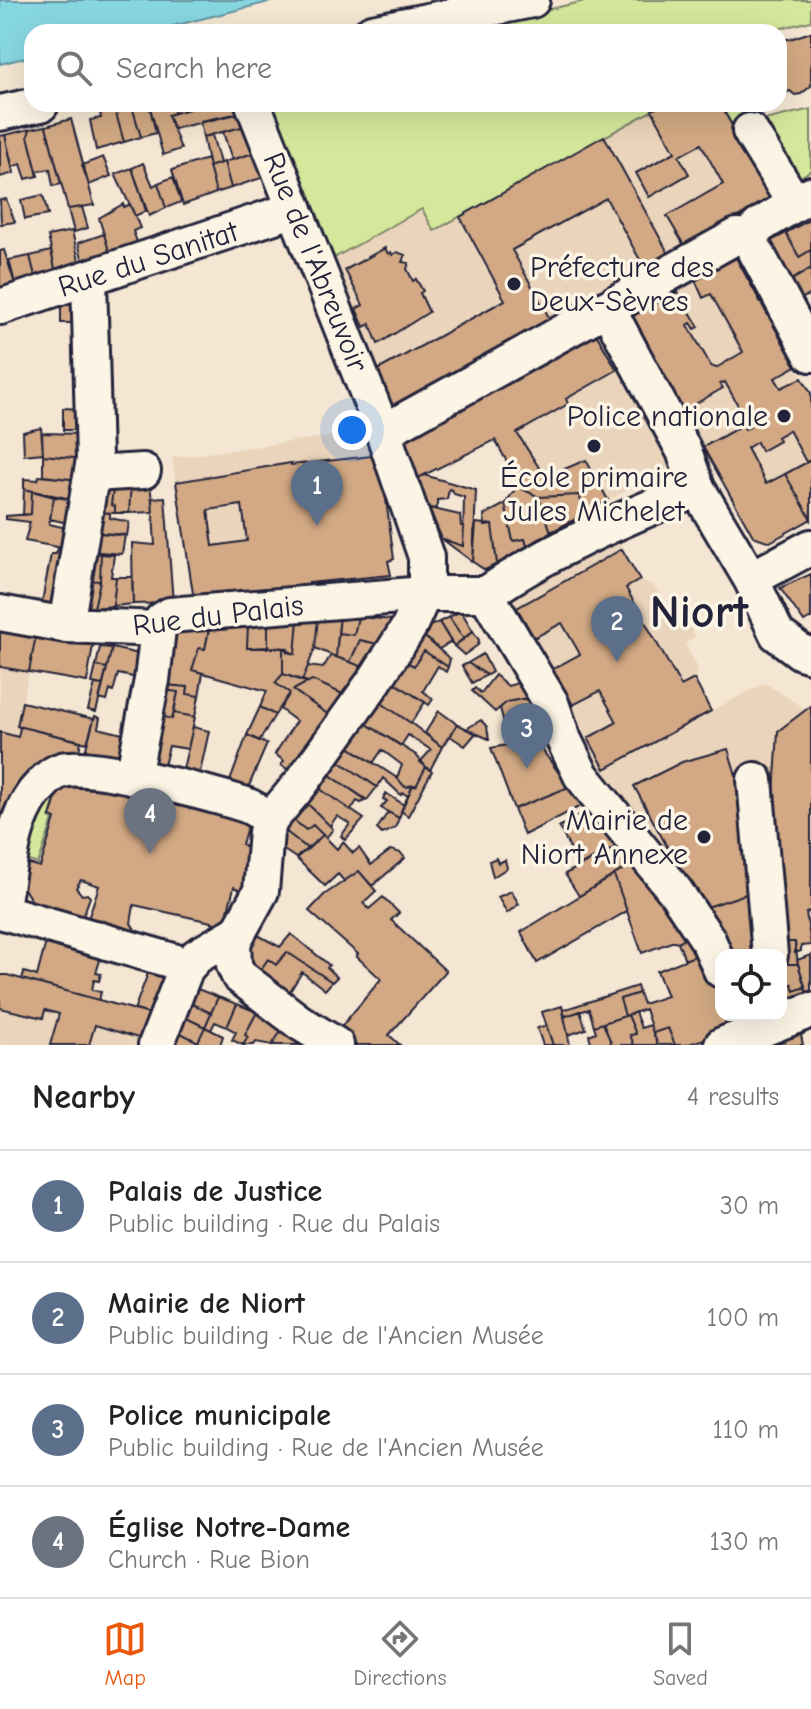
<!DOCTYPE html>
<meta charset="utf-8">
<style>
:root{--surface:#fff;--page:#f2f2f2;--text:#222;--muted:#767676;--line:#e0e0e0;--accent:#ea580c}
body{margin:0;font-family:"Comic Neue",sans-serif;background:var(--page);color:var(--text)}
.controls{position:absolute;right:24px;bottom:24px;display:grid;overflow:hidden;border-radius:16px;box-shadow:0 8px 32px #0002}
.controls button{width:72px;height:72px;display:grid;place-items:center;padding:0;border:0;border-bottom:2px solid var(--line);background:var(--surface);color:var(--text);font:40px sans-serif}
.you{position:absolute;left:352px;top:430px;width:28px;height:28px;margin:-20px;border:6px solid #fff;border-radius:50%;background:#1a73e8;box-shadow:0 0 0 12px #1a73e833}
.badge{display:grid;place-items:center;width:52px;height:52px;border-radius:50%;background:var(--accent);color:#fff;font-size:26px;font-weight:700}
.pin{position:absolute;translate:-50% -66px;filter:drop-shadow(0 2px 4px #0008)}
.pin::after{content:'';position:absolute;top:42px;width:28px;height:24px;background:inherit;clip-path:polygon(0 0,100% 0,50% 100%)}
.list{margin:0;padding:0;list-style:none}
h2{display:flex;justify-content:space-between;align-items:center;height:104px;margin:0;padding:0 32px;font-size:34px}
h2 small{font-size:26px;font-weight:400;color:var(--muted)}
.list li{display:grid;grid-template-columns:52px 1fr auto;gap:24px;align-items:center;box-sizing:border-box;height:112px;padding:0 32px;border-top:2px solid var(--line)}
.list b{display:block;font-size:30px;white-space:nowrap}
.list p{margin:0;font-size:26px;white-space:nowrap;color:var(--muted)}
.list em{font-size:26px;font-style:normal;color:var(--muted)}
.icon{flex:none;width:44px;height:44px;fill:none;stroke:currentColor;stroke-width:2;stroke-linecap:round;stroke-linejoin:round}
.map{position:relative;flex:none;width:811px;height:1045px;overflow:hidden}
.search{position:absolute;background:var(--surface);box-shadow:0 8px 32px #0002;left:24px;right:24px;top:24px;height:88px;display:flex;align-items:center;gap:20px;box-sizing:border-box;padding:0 28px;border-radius:24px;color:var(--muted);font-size:30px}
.sheet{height:552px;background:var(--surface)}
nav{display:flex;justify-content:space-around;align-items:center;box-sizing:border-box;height:112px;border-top:2px solid var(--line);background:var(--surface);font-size:22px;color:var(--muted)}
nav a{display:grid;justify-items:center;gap:4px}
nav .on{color:var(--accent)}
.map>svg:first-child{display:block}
.built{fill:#ead4bb}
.green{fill:#d5e79b;stroke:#7c846b;stroke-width:2}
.water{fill:#87d7e1;stroke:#5f8f9f;stroke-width:2}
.building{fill:#d2a984;stroke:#22223b;stroke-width:2;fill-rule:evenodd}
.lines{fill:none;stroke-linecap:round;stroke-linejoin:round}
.minor-casing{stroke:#22223b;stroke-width:40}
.minor{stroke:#fcf5e5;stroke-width:34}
.poi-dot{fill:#22223b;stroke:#fcf5e5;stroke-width:3}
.labels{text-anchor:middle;stroke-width:7;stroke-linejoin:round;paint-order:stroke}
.street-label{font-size:30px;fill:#22223b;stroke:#fcf5e5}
.poi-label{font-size:30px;fill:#22223b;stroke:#fcf5e5;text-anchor:end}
.town-label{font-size:46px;font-weight:bold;fill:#22223b;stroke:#fcf5e5}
</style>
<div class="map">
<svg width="811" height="1045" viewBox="0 0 811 1045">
<rect width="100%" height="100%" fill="#f4e6d2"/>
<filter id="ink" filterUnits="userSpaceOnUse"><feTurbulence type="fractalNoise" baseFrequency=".0125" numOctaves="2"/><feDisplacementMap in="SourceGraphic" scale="16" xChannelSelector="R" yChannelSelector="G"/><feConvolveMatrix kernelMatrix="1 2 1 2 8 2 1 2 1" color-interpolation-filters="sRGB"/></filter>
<g filter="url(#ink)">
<path class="built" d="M268 104H720L772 197 719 229 811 393V519L770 542 753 536 708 456 674 465 609 500 622 528V549L640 580 654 586 668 611 677 606 695 636 685 644 698 669 694 679 711 711 765 683 805 709 811 706V911L808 936 811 937V945L801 946V951L795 953 721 955V1015H764L735 1029 653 1033 650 1025 643 1004 667 996 657 971 703 952 651 836 642 821 593 762 507 597 598 542 579 496 539 497 495 440 386 493 394 559 389 561 391 575 310 583 309 586 271 592 269 589 194 600 172 458 368 431Z
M0 627 36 635 18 726 81 742 79 751 71 752 28 774 7 803 0 822Z
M7 974 154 1015 143 1045H0V975Z"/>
<path class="green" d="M589 0H811V21L766 32H452Z
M268 104H664L434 231 422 209 330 260Z
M720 104H752L760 121 811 109V170L772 197Z
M59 785 49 818 53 820 38 864 19 857 24 828Z"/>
<path class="water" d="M0 0H277L149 32H32V56L0 64Z"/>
<path class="building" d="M811 32V86L801 94 795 95 790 91 783 94 779 99V39H790Z
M141 104H149L156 133 141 137 132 106Z
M149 104H171L175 113 168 115 181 149 163 155Z
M171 104H206L175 113Z
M206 104H236L241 113 173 129 168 115Z
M664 104H720L772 197 685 247 667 216 723 184 701 144 679 156 689 174 649 197 636 173 675 152 652 110Z
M132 106 141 137 124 142 115 110Z
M115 110 124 142 96 150 90 120 101 118 100 113Z
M241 113 245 126 203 137 200 121Z
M71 119 94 205 68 209 46 126Z
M46 126 61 184 53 186 50 169 37 171 28 136 30 129Z
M245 126 257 152 232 160 223 132Z
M30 129 28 136 38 176 26 179 21 164 12 167 5 135Z
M5 135 14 173 0 177V136Z
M212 135 220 163 209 167 203 137Z
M604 136 670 256 645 269 606 198 512 250 551 321 390 410 374 372 505 300 460 217Z
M257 152 267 176 231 188 224 162Z
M103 157 111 176 89 185 82 165Z
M207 159 216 193 183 205 172 170Z
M224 162 231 188 216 193 209 167Z
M143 163 153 186 158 183 166 208 149 216 132 168Z
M132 168 146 211 135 216 115 174Z
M173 177 181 202 166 208 158 183Z
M43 195 48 215 25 219 21 200Z
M6 199 15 222 1 224 0 200Z
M123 204 124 207 130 204 140 228 133 231 137 242 110 254 99 218Z
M82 207 88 228 74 232 68 209Z
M811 219V250L799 257 786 233Z
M72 231 80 265 56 273 48 236Z
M786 233 799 257 811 250V268L790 281 769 242Z
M104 234 110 254 84 265 78 243Z
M730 247 796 366 775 378 781 388 802 378 811 393V460L806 462 789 430 777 437 779 441 761 451 757 442 747 448 766 484 785 474 811 519 770 542 753 536 703 447 743 425 745 429 750 427 725 382 720 384 723 388 683 411 631 317 678 292 699 327 695 329 691 323 688 325 711 366 716 368 743 352 711 294 703 298 691 271Z
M385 248 388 254 391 252 392 255 397 252 405 255 402 262 409 263 407 269 413 281 416 279 423 291 420 293 429 312 378 344 370 324 364 327 356 309 363 305 345 270Z
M4 250 16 287 0 292V251Z
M51 251 56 273 36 280 30 256Z
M30 256 36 280 16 287 9 260Z
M811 269V294L801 299 790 281Z
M80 294V323H61V299Z
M595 332 617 370 566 399 568 404 517 433 545 477 586 460 608 500 585 514 579 495 539 497 522 489 495 440 416 479 399 442 495 391Z
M63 408 81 409V430H63Z
M41 428 43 453 24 455 23 432Z
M42 433 82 434 84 459 43 455Z
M43 455 84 459 80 480 43 476Z
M380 455 394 559 388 561 391 575 309 583V586L271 592 269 589 194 600 176 482 291 463V465ZM242 505 247 541 213 546 208 510Z
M811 460V519L785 474Z
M424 475 476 490 473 562 442 539 463 546 464 497 454 494 452 490 449 489 447 499 437 500V509L429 508 416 479Z
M39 476 80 480 76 500 24 489V479L38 480Z
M98 482H114L111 505 115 506V513L94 512Z
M114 482H131L129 513H115V506L111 505Z
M131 482H150L153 512 129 513Z
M520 482 522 489 539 497 551 532 527 546 525 539 513 541 505 504Z
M24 489 32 491 31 514 23 515Z
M32 491 54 497 49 524 71 529 68 549 25 541 30 522 6 519V516L31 514Z
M579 495 585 514 551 532 539 497Z
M54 497 76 500 72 524 50 519Z
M165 497 173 603 133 604 132 543 155 545 152 498Z
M505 504 513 541 525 539 527 546 497 564 492 525 485 526 484 515Z
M429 508 460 515 461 526H464L463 546 442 539Z
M94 512 110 513V518L129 522 127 536 91 532Z
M476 523 492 525 497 564 485 570 473 562Z
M91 532 125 535 122 554 87 551Z
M58 548 68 549 57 610 41 607 51 554H56Z
M622 549 640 580 626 588 681 686 694 679 711 711 605 769 588 738 617 722 600 691 573 705 553 669 580 654 562 623 534 638 517 608Z
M87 551 101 554 100 581 82 580Z
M101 554 114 555 111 577H116L113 606 94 608 100 581Z
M811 574V618L804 622 780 588Z
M116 577H132L133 604 113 606Z
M82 580 100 581 94 608 77 609Z
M461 611 473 631 464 639 449 617Z
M340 616 358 617 354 635 338 633Z
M340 616 336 657 315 648 318 618Z
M358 617 395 620 382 645 360 640 350 662 336 657 338 633 354 635Z
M449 617 464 639 454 646 439 622Z
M318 618 315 648 302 681 283 674V648L295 654 298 620Z
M211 619 205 649 199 648 192 670 203 673 199 696 187 694 188 687 165 685 179 624Z
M298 620 295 654 287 652 288 648 268 647V623Z
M439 622 451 642 439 649 418 631Z
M248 623 247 648H283V674L275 683 290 693 275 715 260 707 267 691 192 670 199 648 205 649 210 625Z
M248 623H268V647L247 648Z
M0 628 36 635 29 672 0 667Z
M418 631 450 659 448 667 424 651 414 666 397 657Z
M473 631 479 640 478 645 464 655 454 646Z
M36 635 93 645 87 682 29 672Z
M360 640 382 645 366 668 350 662Z
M100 647 112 648 107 668 96 666Z
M112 648 148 656 143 679 118 674 113 692 110 690 107 701 99 699Z
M424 651 448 667 446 672 438 666 423 691 433 699 429 705 387 678 400 659 414 666Z
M483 654 492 672 487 675 468 663Z
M331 655 366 668 347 696 312 680 308 682 302 681 308 666 323 668Z
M468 663 487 675 472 683 462 666Z
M96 666 107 668 103 685 92 683Z
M283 674 308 682 293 690 332 717 293 773 281 765 284 761 275 754 296 721 280 709 290 693 275 683Z
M495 675 508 686 524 681 527 698 507 702 495 712 472 691 475 688 481 693Z
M387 678 425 702 411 723 374 698Z
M312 680 347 696 332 717 293 690Z
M95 684 103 685 96 712 88 710Z
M165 685 188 687 187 694 199 696 195 717 174 713 178 692 164 690Z
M164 690 178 692 172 719 158 715Z
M374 698 411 723 442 747 430 770 420 762 431 750 408 735 401 746 359 719Z
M527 698 531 716 504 723 500 708 507 702Z
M22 702 94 719 87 743 17 726Z
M811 706V911L806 913 811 945 801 946V951L795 953V942H778L772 828 778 731Z
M260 707 275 715 259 741 247 735Z
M439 711 457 724 442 747 425 733Z
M174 713 195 717 188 749 169 746 163 769 146 765 158 715 172 719Z
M95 716 100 718 98 728 123 734 126 730V761L85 752Z
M531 716 538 739 511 744 504 723Z
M359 719 416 755 426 767 416 786 405 787 397 778 402 765 382 750 373 763 343 743Z
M481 720 487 727 489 739 466 729Z
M457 724 476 733 465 746 450 736Z
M17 726 81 741 79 751 58 756 27 774 6 804 0 818V732L18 737 20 728Z
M193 727 209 731 199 777 182 773Z
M247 735 267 744 248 788 229 784Z
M538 739 543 751 569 787 514 809 491 748Z
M343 743 397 778 405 787 413 785 408 796 403 793 401 795 383 778 377 787 333 757Z
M728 749 737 778 749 847 752 892 701 909 634 786 682 762Z
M333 757 377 787 367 800 324 771Z
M426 767 432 771 408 816 401 811 413 785 416 786Z
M324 771 366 800 361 803 357 801 351 810 314 785Z
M70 777 250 817 242 844 250 852 246 892 234 887 228 911 231 917 227 918 225 925 134 905 131 923 136 931 129 934 125 928 103 922 95 927 89 916 99 886 81 880 76 888 82 895 87 894 90 897 82 919 81 916 36 908 18 879 22 862 40 867 55 819 50 817 59 789 67 788Z
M314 785 364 819 345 840 341 836 350 824 337 816 330 826 304 800Z
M569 787 583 805 524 835 514 809Z
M386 793 404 805 399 818 381 808 387 801 383 799Z
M304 800 333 829 326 838 313 825 306 830 291 818Z
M588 810 618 846 579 866 559 827Z
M388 812 399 818 395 828 382 834 377 829Z
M291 818 306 830 313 825 323 835 308 849 284 830Z
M284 830 308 849 296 858 276 845Z
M323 835 337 849 343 842 353 853 359 848 371 865 391 850 401 853 405 858 372 886 359 871 344 881 338 874 325 886 296 858Z
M618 846 633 864 579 896 565 874Z
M496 858 498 863 505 860 507 868 493 877 489 861Z
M633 864 691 935 678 942 674 941 642 953 614 875Z
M359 871 376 891 363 903 369 909 383 897 399 913 391 920 446 971 389 1035 400 1045H351L336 1033 381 979 356 956 358 954 309 911 324 895Z
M614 875 627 911 537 963 521 932Z
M511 891 519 904 507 913 498 897Z
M752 892 758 955H723L701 909Z
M254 933 280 947 291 934 329 965 327 968 337 977 332 982 287 952 276 965 268 959 257 975 249 968Z
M691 935 704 952 685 960 678 942Z
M47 938 102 954 96 973 101 974 99 981 94 980 92 990 101 992 99 1000 22 979 24 972 37 976Z
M778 942H795L798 964H781Z
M287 952 332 982 325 990 302 972 287 996 257 975 268 959 276 965Z
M704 952 721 994V1015H730L735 1029 686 1045H675L668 1028 653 1033 645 1009 625 1016 620 999 639 993 643 1004 667 996 657 971Z
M811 955V998L809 999 797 960Z
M781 964H798L805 987 794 991 792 984H781Z
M150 968 169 974 154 1015 134 1010Z
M0 975H7L154 1015 145 1040 95 1025 89 1045H50L59 1014 45 1010 43 1018 0 1008Z
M781 984H792L794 991 805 987 809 999 785 1009Z
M190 986 218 997 211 1013 184 1000Z
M637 986 639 993 620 999 625 1016 594 1026 589 1009 565 1016 563 1010Z
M218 997 237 1004 227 1027 215 1022 211 1030 205 1027Z
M184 1000 211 1013 205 1027 178 1014Z
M237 1004 257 1012 245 1035 248 1037 243 1045 232 1040 236 1032 227 1027Z
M562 1006 570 1045H553L542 1012Z
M580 1011 586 1029 568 1035 564 1017Z
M257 1012 283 1028 272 1045 256 1042 254 1045H243L248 1037 245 1035Z
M635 1012 641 1028 650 1025 658 1045H634L630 1035 636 1034 628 1015Z
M178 1014 205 1027 198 1042 171 1028Z
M628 1015 636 1034 630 1035 634 1045H612L603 1023Z
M603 1023 612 1045H592L589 1035 596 1032 594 1026Z
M546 1026 553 1045H543L537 1028Z
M799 1026 805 1033 801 1035 803 1045H785L783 1035Z
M205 1027 223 1036 220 1045H164L171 1028 198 1042Z
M283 1028 305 1045H272Z
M668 1028 675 1045H658L653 1033Z"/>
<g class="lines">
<defs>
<path id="minor" d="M372 32 532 0
M253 104 383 432 426 557V580L424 594 409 627 375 680 302 782 271 819 266 832 261 891 233 942 234 965 239 976 299 1022 336 1045
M0 113 41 104
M750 131 795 204
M748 237 811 354
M0 307 295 209
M608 309 684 451 697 488 751 579 777 634 801 652 811 655
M383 432 737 236 748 237 759 226 811 194
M92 474 143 471
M751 579 811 547
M486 594 551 703 563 738 581 775 675 891 708 940 721 970
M486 594C551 549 625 518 697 488
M0 613 66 625 158 629 162 620 170 615 424 594H486
M66 625 94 459 89 279
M133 777 152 680 158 629
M755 780 770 955
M0 911 173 961 186 968 197 956 237 933
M1 911C9 873 10 825 34 793 41 785 51 773 62 770 91 762 211 794 243 804 253 807 262 814 271 819
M156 1045 186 968
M722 1045 811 1010"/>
</defs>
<use href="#minor" class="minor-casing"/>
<use href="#minor" class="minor"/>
</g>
</g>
<g class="poi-dot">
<circle cx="514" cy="284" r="8"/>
<circle cx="784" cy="416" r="8"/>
<circle cx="594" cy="446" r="8"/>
<circle cx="704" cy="837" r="8"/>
</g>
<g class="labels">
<g class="street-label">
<text transform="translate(148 259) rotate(-18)" y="10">Rue du Sanitat</text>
<text transform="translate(316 262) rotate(68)" y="10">Rue de l'Abreuvoir</text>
<text transform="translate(218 615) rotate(-7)" y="10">Rue du Palais</text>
</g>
<g class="poi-label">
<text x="530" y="277" text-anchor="start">Préfecture des<tspan x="530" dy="34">Deux-Sèvres</tspan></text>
<text x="768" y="426">Police nationale</text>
<text x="594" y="487" text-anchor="middle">École primaire<tspan x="594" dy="34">Jules Michelet</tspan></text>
<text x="688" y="830">Mairie de<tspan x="688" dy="34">Niort Annexe</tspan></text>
</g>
<g class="town-label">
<text x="699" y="627">Niort</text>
</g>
</g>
</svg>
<div class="controls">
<button><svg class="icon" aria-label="locate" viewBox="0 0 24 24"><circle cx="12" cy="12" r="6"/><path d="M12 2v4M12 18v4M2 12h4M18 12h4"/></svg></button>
</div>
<div class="you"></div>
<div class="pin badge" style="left:317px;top:526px;background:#5c6f8a">1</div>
<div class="pin badge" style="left:617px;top:662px;background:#5c6f8a">2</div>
<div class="pin badge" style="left:527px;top:769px;background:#5c6f8a">3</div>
<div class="pin badge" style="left:150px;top:854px;background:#6b7280">4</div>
<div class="search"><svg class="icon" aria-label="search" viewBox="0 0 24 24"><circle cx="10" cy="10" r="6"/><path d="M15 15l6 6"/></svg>Search here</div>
</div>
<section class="sheet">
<h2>Nearby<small>4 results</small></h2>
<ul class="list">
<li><span class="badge" style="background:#5c6f8a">1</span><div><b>Palais de Justice</b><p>Public building · Rue du Palais</p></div><em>30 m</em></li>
<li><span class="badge" style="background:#5c6f8a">2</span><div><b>Mairie de Niort</b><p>Public building · Rue de l'Ancien Musée</p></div><em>100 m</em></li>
<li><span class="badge" style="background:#5c6f8a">3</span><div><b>Police municipale</b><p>Public building · Rue de l'Ancien Musée</p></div><em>110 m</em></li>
<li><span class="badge" style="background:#6b7280">4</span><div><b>Église Notre-Dame</b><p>Church · Rue Bion</p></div><em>130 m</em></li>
</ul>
</section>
<nav>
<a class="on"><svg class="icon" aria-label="map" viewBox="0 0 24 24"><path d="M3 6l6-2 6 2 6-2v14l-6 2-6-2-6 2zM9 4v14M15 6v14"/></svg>Map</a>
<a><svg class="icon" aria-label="directions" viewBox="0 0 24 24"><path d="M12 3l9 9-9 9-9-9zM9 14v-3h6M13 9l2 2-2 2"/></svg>Directions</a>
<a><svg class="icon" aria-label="saved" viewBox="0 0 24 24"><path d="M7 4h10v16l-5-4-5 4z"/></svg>Saved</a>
</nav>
